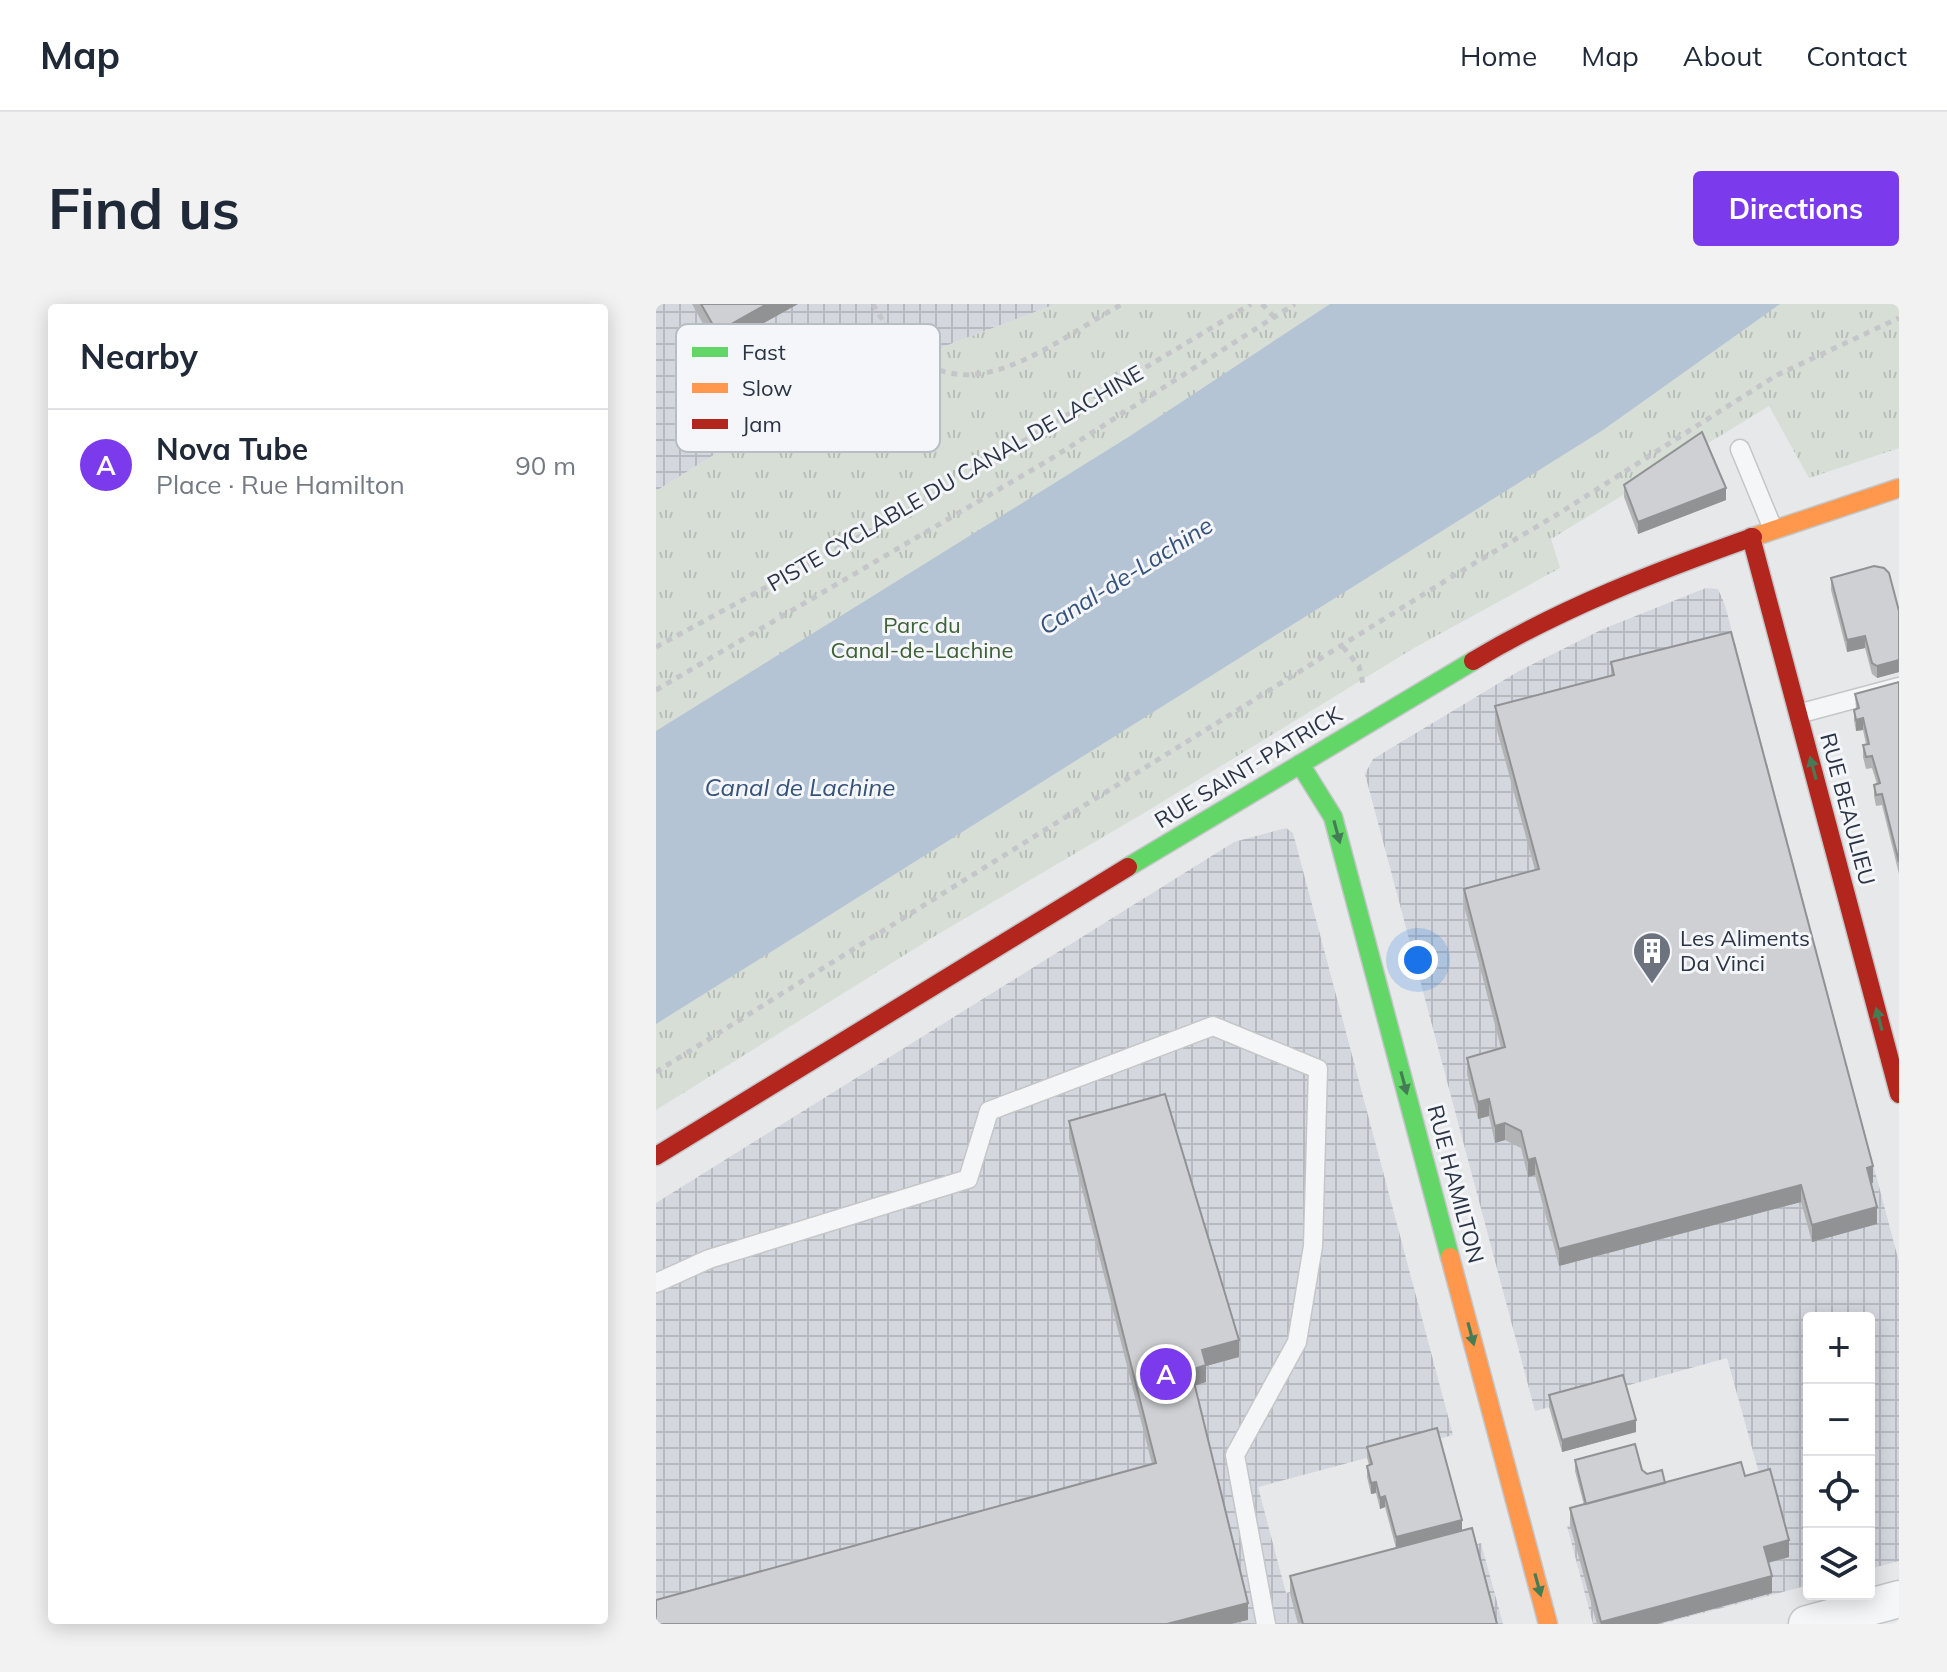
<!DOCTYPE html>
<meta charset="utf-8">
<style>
:root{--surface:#fff;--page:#f2f2f3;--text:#1f2937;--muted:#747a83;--line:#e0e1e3;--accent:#7c3aed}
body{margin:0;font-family:Mulish,sans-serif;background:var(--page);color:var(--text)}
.controls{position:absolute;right:24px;bottom:24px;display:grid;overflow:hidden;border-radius:8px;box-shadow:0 4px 20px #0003}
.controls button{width:72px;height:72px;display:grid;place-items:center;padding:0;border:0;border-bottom:2px solid var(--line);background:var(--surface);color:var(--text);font:40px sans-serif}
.you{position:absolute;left:762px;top:656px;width:28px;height:28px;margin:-20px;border:6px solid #fff;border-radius:50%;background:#1a73e8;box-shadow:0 0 0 12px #1a73e833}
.badge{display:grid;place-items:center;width:52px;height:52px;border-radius:50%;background:var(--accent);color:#fff;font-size:26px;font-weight:700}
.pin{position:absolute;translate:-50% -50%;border:4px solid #fff;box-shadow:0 2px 8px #0006}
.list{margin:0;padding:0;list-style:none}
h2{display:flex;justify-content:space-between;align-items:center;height:104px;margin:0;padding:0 32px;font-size:34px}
h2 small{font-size:26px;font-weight:400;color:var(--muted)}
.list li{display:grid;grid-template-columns:52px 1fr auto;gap:24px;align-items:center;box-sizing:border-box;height:112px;padding:0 32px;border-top:2px solid var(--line)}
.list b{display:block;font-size:30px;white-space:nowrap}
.list p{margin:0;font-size:26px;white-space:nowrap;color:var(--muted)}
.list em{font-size:26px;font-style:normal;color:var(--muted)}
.icon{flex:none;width:44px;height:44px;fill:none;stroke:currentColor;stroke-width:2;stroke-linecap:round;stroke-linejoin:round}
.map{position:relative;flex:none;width:1243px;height:1320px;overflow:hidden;border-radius:8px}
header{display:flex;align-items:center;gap:48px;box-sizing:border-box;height:112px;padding:0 40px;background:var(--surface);border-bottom:2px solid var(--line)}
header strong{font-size:38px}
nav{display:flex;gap:44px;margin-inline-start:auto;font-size:28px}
.intro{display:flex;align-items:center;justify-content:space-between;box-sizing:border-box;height:192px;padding:0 48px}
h1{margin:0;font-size:56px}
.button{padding:20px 36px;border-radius:8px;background:var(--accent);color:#fff;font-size:28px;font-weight:700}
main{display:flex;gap:48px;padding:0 48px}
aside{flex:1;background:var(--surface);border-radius:8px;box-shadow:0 4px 20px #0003}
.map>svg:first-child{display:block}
.industrial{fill:url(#industrial-grid)}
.park{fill:url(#park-tufts)}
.water{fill:#b4c4d5}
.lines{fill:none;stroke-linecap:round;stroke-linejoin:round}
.lane-casing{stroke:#c4c6c8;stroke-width:21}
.street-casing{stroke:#c4c6c8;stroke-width:39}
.fast-casing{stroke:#c4c6c8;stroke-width:21}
.slow-casing{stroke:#c4c6c8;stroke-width:21}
.jam-casing{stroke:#c4c6c8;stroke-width:21}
.path{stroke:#c5c6ca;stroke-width:5;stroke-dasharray:6 6;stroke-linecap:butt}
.lane{stroke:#f5f6f7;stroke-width:18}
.street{stroke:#f5f6f7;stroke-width:36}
.fast{stroke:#63d668;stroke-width:18}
.slow{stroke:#ff974d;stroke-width:18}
.jam{stroke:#b3261e;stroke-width:18}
.wall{fill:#b1b3b5}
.shaded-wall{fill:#909294}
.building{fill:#ced0d3;stroke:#909294;stroke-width:2}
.oneway{fill:#447d55}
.labels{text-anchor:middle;stroke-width:6;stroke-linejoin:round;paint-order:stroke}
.street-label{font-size:22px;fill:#2b3445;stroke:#f4f6f9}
.park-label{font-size:22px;fill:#3f6138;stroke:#f4f6f9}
.poi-label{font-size:22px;fill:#2b3445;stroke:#f4f6f9;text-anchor:start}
.water-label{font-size:24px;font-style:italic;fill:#34527a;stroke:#f4f6f9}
.key{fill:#f4f6f9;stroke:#b8bcc3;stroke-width:2}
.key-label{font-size:22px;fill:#2b3445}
</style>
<header>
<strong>Map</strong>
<nav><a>Home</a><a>Map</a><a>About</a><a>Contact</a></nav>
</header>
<div class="intro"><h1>Find us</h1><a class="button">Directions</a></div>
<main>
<aside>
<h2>Nearby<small></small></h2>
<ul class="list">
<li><span class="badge">A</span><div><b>Nova Tube</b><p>Place · Rue Hamilton</p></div><em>90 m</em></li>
</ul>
</aside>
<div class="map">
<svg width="1243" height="1320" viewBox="0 0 1243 1320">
<defs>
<pattern id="industrial-grid" width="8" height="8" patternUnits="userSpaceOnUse" patternTransform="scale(2)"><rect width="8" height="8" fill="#d4d7dd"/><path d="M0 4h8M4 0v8" fill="none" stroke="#b6b9bf"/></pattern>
<pattern id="park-tufts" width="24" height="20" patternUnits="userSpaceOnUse" patternTransform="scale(2)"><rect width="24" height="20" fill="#d6ded6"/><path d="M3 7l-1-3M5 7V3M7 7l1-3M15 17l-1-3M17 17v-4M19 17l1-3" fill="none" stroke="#b8bfb9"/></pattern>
</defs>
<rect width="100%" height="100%" fill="#e6e8ea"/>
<path class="industrial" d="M0 0H400L145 97 0 187Z
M1050 284 1062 285 1069 301 1243 958V1257L1213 1265V1014H1153V1281L1005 1320H937L911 1222 1103 1169 1071 1054 879 1107 709 470 717 455 863 367 947 325Z
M630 524 637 529 797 1131 602 1183 630 1289 825 1239 847 1320H0V899L578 538Z"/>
<path class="park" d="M400 0H1243V144L1153 174 1113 102 895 235 904 264 758 344 488 509 279 632 0 806V187L145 97Z"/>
<path class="water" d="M674 0H1124L947 126 0 720V427L474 132Z"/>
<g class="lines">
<defs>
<path id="lane" d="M1084 145 1117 225
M1142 410 1243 383
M0 979 53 955 312 875 333 807 557 722 662 765 657 942 641 1038 579 1151 610 1320"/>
<path id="street" d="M1151 1320 1243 1295"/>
<path id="fast" d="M644 460 677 513 794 953
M472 563 817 357"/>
<path id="slow" d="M1097 233 1243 184
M794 953 892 1320"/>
<path id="jam" d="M1095 233 1243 790
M817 357C905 304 1001 267 1097 233
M0 852 472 563"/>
</defs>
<use href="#lane" class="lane-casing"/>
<use href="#street" class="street-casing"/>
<use href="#fast" class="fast-casing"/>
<use href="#slow" class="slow-casing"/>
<use href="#jam" class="jam-casing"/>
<path class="path" d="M217 0C289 129 374 52 466 0
M606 0 618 13
M0 343 258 203 595 0
M687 343 703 362 707 380
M0 386 393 156 639 0
M0 768 797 272 902 210 1121 71 1243 14"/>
<use href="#lane" class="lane"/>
<use href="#street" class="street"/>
<use href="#fast" class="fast"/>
<use href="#slow" class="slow"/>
<use href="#jam" class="jam"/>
</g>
<path class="wall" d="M36 0H142L61 45Z
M968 181 1070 196 982 230 968 193Z
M1175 274 1243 307V368L1221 374 1216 370 1209 344 1191 348 1175 286Z
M955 358 1217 879H1215L1221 920 1156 938 1145 898 903 962 879 871 872 873 865 844 849 836 839 839 833 812 822 815 811 770V754L845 744 808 602V585L879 566 839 419V402L955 372Z
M1243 378V570L1226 501 1220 502 1218 492V481L1221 480 1216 464 1210 465 1207 453V441L1210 440 1207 426 1200 427 1198 417V406L1200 405 1199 390Z
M413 817 583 1053 550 1062V1078L539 1081 592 1316 496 1160 413 834Z
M893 1091 980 1128 906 1148 893 1103Z
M711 1143 806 1227 841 1320H642L634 1289V1272L740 1244 729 1203 724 1205 720 1189 715 1190 711 1173V1162L713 1161 711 1154Z
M919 1156 986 1166 1009 1178 1089 1172 1133 1253 1113 1258 1116 1289 1001 1320H941L914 1221V1204L928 1201 919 1167Z"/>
<path class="shaded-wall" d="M111 0H142L61 45V28Z
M1070 184V196L982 230V218Z
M1209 332V344L1191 348V336Z
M1243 356V368L1221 374V362Z
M1207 414V426L1200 427V416Z
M833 795V812L822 815V798Z
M849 819V836L839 839V822Z
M879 854V871L872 873V856Z
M1217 862V879L1211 880V864Z
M1145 881V898L903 962V945Z
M1221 903V920L1156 938V921Z
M583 1036V1053L550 1062V1078L535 1083V1066L546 1046Z
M980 1116V1128L906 1148V1136Z
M720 1178V1189L715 1190V1179Z
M729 1192V1203L724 1205V1194Z
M806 1216V1228L740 1245V1233Z
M1133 1236V1253L1108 1260V1243Z
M1116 1272V1289L1001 1320H945V1318Z
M592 1299V1316L575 1320H511Z"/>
<path class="building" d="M45 0H111L61 28Z
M1046 128 1070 184 982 218 968 181Z
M1218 262 1228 264 1233 269 1243 307V356L1221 362 1216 359 1209 332 1191 336 1175 274Z
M1075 328 1217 862 1211 864 1221 903 1156 921 1145 881 903 945 879 854 872 856 865 827 849 819 839 822 833 795 822 798 811 754 849 743 808 585 883 565 839 402 958 371 955 358Z
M1243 378V558L1226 490 1220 491 1218 481 1224 479 1216 452 1210 453 1207 441 1213 440 1207 414 1200 416 1198 406 1203 404 1199 390Z
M509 790 583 1036 546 1046 550 1061 535 1066 592 1299 511 1320H0V1296L500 1159 413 817Z
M967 1071 980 1116 906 1136 893 1091Z
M781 1124 806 1216 740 1233 729 1192 724 1194 720 1178 715 1179 711 1162 716 1160 711 1143Z
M979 1140 986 1166 991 1170 1006 1166 1009 1179 930 1200 919 1156Z
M1085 1158 1089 1172 1114 1165 1133 1236 1108 1243 1116 1272 945 1318 914 1204Z
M816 1224 841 1320H647L634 1272Z"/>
<defs><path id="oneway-solid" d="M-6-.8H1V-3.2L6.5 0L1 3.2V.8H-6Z" transform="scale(2)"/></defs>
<g class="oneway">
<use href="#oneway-solid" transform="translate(1157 464) rotate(-105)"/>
<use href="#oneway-solid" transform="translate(681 528) rotate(75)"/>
<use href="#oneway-solid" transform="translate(1223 715) rotate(-105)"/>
<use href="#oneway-solid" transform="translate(748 779) rotate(75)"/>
<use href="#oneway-solid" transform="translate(815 1030) rotate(75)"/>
<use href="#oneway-solid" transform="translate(882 1281) rotate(75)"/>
</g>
<defs>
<symbol id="building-pin" viewBox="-11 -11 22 30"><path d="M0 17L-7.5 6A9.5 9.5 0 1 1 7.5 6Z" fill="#6c737f" stroke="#f4f6f9"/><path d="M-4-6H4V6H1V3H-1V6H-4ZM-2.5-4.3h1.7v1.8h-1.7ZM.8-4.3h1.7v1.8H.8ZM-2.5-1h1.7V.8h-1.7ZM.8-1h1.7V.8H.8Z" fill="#fff"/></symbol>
</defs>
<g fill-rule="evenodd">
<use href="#building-pin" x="974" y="625" width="44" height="60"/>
</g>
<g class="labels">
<g class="street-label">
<text transform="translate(299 174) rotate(-30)" y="8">PISTE CYCLABLE DU CANAL DE LACHINE</text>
<text transform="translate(592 463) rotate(-31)" y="8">RUE SAINT-PATRICK</text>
<text transform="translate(1192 505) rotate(75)" y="8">RUE BEAULIEU</text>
<text transform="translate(800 880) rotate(75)" y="8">RUE HAMILTON</text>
</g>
<g class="park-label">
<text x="266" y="329">Parc du<tspan x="266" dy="25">Canal-de-Lachine</tspan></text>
</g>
<g class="poi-label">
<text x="1024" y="642">Les Aliments<tspan x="1024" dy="25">Da Vinci</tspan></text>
</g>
<g class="water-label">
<text transform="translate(470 272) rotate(-32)" y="8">Canal-de-Lachine</text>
<text x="144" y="492">Canal de Lachine</text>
</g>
</g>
<rect x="20" y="20" width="264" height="128" rx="12" class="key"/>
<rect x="36" y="43" width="36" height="10" fill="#63d668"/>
<rect x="36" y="79" width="36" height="10" fill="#ff974d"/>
<rect x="36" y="115" width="36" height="10" fill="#b3261e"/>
<g class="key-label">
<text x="86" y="56">Fast</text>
<text x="86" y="92">Slow</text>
<text x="86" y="128">Jam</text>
</g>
</svg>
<div class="controls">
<button>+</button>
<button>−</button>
<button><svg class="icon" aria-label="locate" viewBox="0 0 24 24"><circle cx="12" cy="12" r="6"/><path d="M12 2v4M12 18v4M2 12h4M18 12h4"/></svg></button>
<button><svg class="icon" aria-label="layers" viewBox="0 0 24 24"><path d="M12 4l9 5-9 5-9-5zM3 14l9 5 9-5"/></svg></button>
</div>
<div class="you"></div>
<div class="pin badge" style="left:510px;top:1070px">A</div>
</div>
</main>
